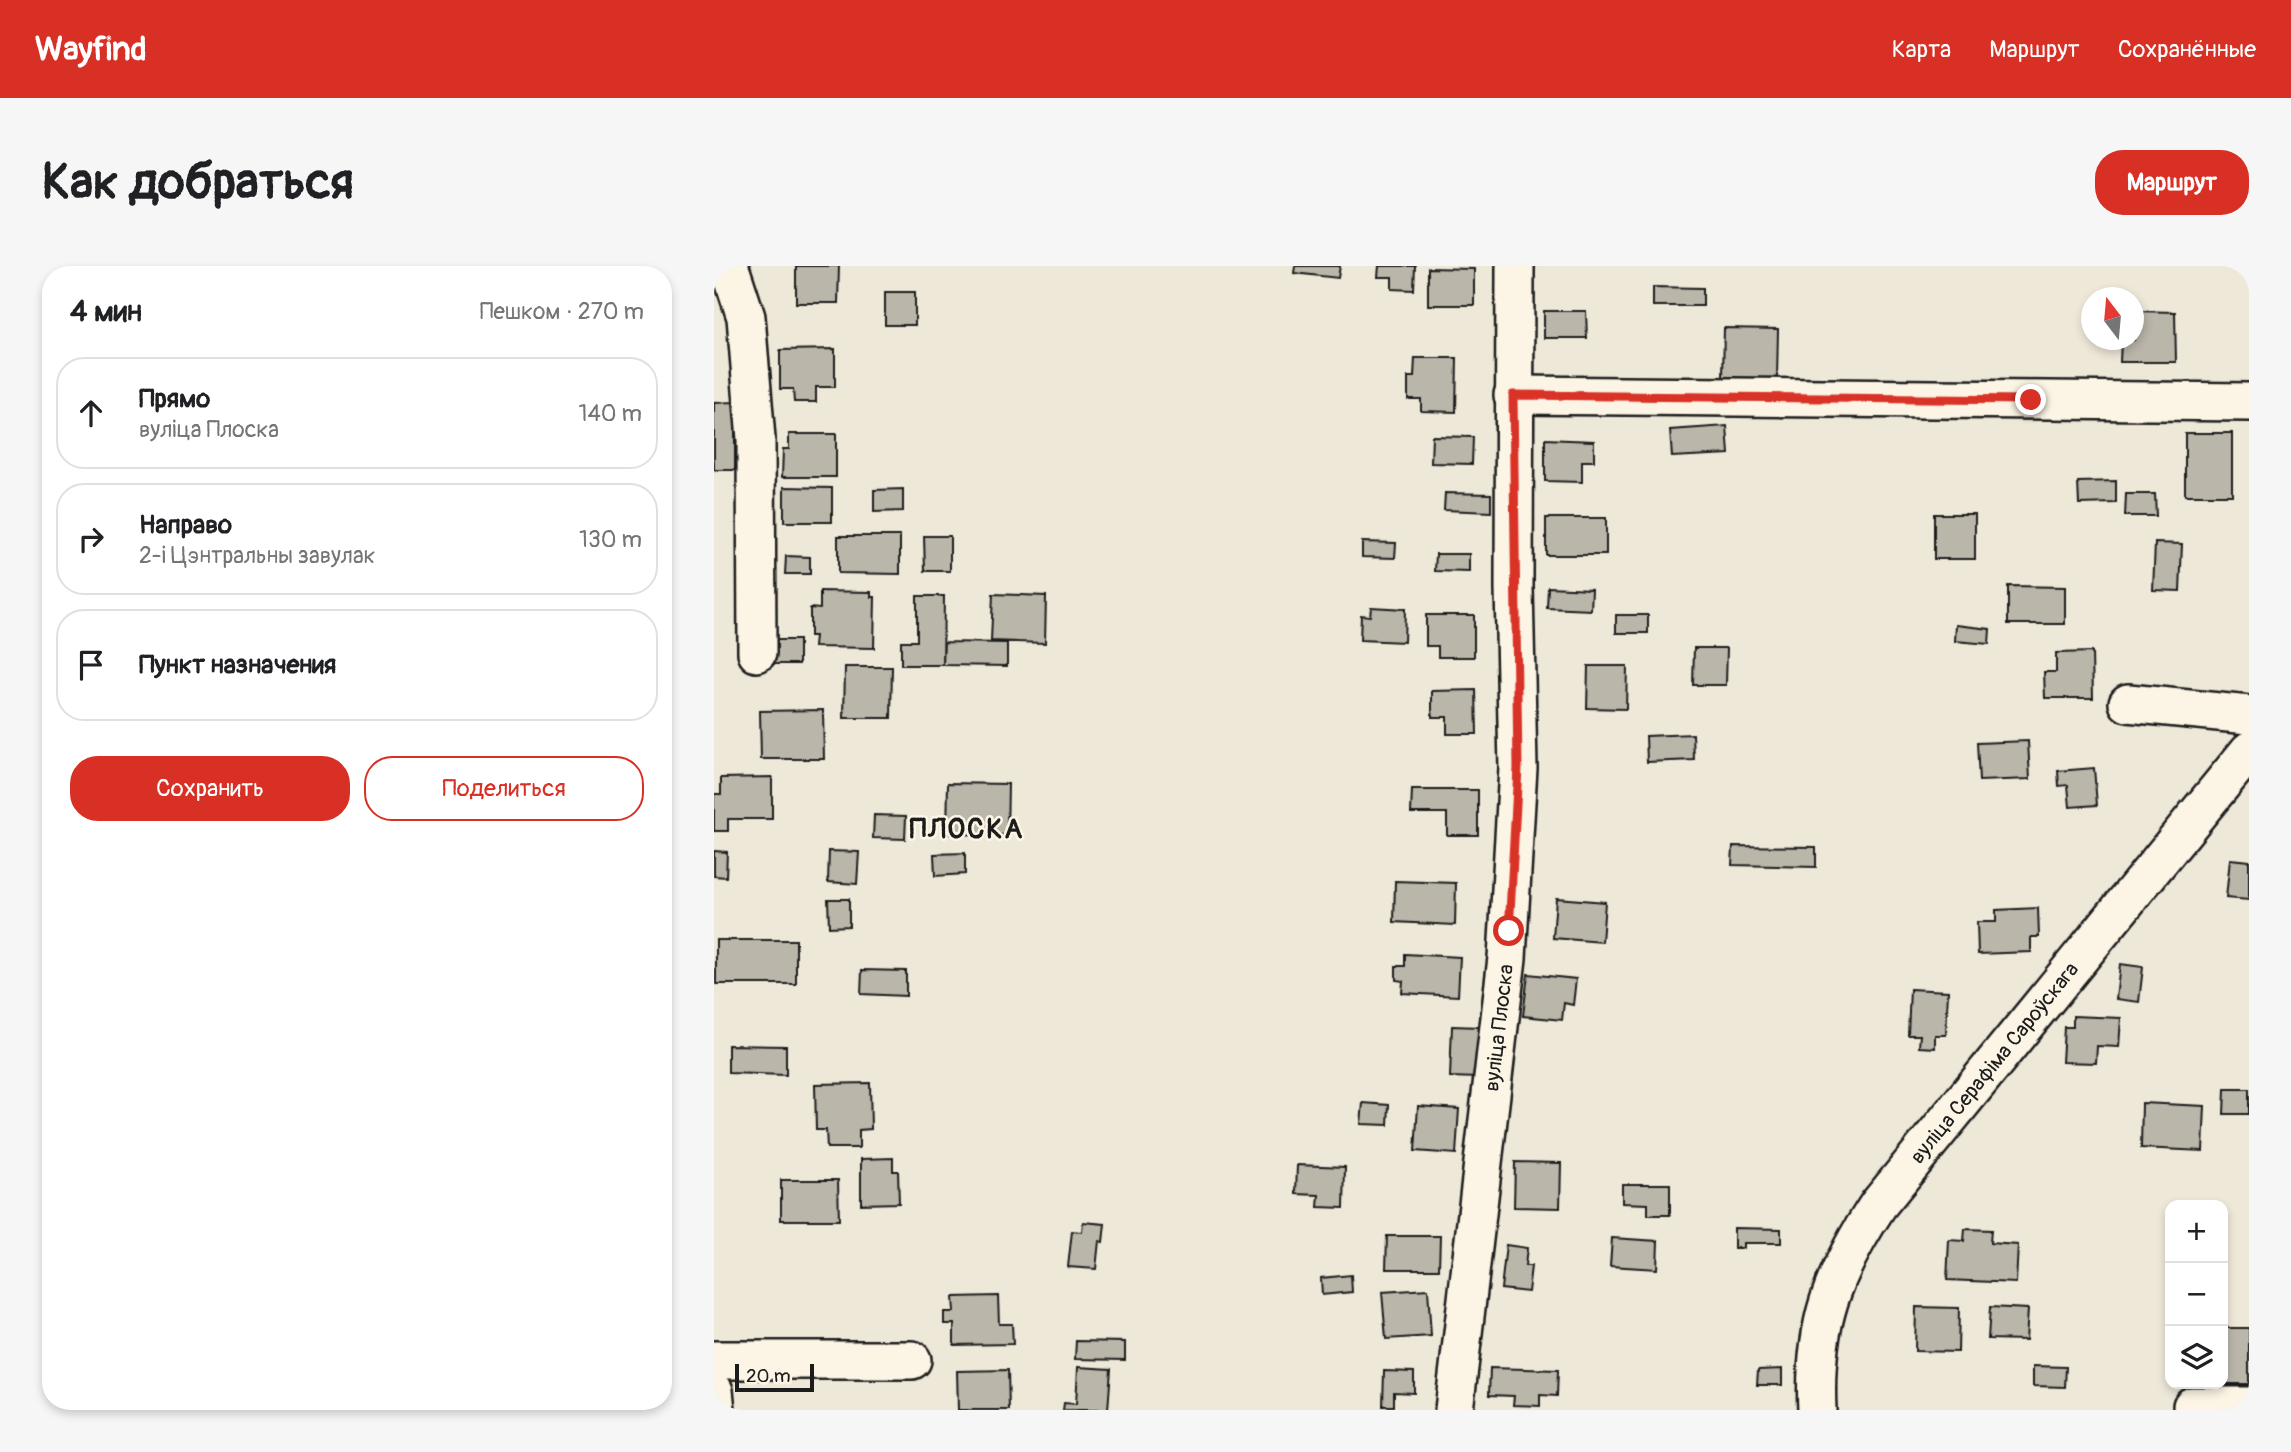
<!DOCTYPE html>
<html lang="ru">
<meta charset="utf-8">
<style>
:root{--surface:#fff;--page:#f6f6f6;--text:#202124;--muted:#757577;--line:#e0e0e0;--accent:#d93025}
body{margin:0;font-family:Pangolin,sans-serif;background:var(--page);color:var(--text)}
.controls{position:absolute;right:21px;bottom:21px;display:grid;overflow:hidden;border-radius:14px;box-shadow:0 4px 10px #0003}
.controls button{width:63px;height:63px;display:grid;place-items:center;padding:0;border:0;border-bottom:2px solid var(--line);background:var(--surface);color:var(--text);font:35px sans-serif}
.compass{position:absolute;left:1367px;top:21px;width:63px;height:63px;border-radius:50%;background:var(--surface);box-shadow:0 4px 10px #0003;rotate:344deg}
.scale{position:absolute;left:21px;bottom:18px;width:79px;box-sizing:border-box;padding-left:7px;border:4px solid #1c1c1c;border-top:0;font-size:19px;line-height:24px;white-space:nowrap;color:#1c1c1c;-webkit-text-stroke:5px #fcf5e5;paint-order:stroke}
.stop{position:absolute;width:21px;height:21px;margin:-16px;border:5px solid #d93025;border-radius:50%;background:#fff}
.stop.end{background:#d93025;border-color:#fff;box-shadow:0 2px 7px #0008}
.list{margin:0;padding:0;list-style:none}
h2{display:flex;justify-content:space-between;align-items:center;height:91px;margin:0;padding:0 28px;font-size:30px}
h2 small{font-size:23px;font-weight:400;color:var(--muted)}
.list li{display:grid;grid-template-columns:46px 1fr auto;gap:21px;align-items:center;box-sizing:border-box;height:112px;margin:0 14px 14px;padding:0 14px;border:2px solid var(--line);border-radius:28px}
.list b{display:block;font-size:26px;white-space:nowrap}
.list p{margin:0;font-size:23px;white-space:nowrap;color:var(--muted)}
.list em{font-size:23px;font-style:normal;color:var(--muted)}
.actions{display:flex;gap:14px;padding:21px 28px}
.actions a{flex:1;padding:16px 0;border:2px solid var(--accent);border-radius:28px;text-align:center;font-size:24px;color:var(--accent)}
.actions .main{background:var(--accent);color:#fff}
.icon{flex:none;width:38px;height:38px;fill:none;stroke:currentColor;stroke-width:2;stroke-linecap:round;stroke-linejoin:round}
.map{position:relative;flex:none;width:1535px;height:1144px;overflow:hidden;border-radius:28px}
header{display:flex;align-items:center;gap:42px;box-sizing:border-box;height:98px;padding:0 35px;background:var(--accent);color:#fff}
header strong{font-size:33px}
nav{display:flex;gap:38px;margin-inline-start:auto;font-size:24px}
.intro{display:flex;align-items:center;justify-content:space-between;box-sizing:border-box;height:168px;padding:0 42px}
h1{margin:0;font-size:49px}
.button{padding:18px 32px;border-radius:28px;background:var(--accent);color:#fff;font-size:24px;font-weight:700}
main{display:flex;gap:42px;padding:0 42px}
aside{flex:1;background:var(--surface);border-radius:28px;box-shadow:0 4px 10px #0003}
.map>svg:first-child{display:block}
.building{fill:#bab6aa;stroke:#1c1c1c;stroke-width:2}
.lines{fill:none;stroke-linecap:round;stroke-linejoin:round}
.minor-casing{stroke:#1c1c1c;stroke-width:42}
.minor{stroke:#fcf5e5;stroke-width:37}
.route{stroke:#d93025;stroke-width:9}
.labels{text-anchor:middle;stroke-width:5;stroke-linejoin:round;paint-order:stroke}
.street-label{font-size:21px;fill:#1c1c1c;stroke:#fcf5e5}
.district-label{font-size:28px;font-weight:bold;letter-spacing:2px;fill:#1c1c1c;stroke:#fcf5e5}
</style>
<header>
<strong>Wayfind</strong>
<nav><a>Карта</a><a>Маршрут</a><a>Сохранённые</a></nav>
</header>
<div class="intro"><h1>Как добраться</h1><a class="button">Маршрут</a></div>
<main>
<aside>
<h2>4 мин<small>Пешком · 270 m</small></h2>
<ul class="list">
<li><svg class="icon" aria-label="ahead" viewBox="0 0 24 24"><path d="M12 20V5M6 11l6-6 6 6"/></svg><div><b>Прямо</b><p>вуліца Плоска</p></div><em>140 m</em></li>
<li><svg class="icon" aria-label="right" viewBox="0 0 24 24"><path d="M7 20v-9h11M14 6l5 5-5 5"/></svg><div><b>Направо</b><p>2-і Цэнтральны завулак</p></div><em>130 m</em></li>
<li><svg class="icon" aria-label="arrive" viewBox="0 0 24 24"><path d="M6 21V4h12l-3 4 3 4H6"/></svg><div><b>Пункт назначения</b></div></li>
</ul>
<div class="actions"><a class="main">Сохранить</a><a>Поделиться</a></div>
</aside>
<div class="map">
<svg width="1535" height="1144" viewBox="0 0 1535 1144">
<rect width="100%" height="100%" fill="#eee8d9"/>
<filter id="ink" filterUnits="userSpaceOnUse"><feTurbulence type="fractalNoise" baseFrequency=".0143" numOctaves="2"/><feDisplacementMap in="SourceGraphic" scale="14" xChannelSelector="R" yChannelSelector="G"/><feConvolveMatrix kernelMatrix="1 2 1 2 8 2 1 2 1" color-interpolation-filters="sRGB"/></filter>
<g filter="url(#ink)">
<path class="building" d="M82 0H125L124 37H82Z
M581 0H626L624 12 580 7Z
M665 0H701L700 24 678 23V11H664Z
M714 2 760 3V39H714Z
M939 21 989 22V40H939Z
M171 26H201V59H171Z
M830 45H872L873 72H830Z
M1420 45 1461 46 1462 96H1406L1407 74H1420Z
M1010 62 1064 63 1063 113 1009 112Z
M121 83V121H102V136H80L79 123H66V84Z
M701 92H743L742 146 707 145V133H694V111H700Z
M21 136V204H0V137Z
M1013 160 1015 188 958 191 956 164Z
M1471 167H1518V229H1471Z
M75 168H122V211H68L69 183H75Z
M718 170 759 171 758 198 717 197Z
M831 173 880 175V195H868V216L831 215Z
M1402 215V237L1365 238 1364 216Z
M70 221 118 222V256H70Z
M189 223V245L160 246V224Z
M731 227 777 228V246L730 244Z
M1412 228H1441L1442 250H1411Z
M1220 248H1261V293H1220Z
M832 252H892V289H832Z
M124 270H186V308L124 307Z
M210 270H236V305H211Z
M648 276 682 277 681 292 648 291Z
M1441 277 1468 278 1466 325 1439 324Z
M722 288H755V306L721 305Z
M72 290 96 291V308H71Z
M1294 320 1351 321V358H1294Z
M834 321 878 323 877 344 833 342Z
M106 325 157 326V331H161L160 382 100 381 101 370H96V342L106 343Z
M279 328 332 330 331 377 277 375Z
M203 330H230L229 399H187V375H203Z
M657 341 691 343 690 376 646 374 647 349 656 350Z
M712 349H760V391H724V380H712Z
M902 349H934V367H902Z
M1242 359 1276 363 1275 378 1241 375Z
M60 374H85V398H59Z
M230 376 293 377V400L229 399Z
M980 382H1013L1012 419H979Z
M1378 386 1379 432H1331L1330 406H1342V387Z
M874 400H913L912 443 873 442Z
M131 401H178L177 452H130Z
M762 424 763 468H733V451H718V425Z
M109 444 110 493H47L46 445Z
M979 468 980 494 933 496 932 470Z
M1314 475 1316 513 1265 515 1263 477Z
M1380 502 1383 539 1356 541 1354 519 1345 520 1344 505Z
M58 511V553H14V565H0V528H7V512Z
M234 517 294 518 293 569 233 568Z
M698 524H764V569H733V547H697Z
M160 549 192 550 191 573 159 572Z
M1019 580 1102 581V601L1018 599Z
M0 585 13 586 12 611 0 610Z
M115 585 145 586 143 618 114 616Z
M251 587V608L221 610 220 588Z
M1516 593 1535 595V634L1512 632Z
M681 615 742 617 741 659 680 656Z
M842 632 891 636 888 676 839 672Z
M114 633H135V660L115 661Z
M1324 642 1325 671H1317V686L1264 688 1263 656H1282V644Z
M2 674H82V718H2Z
M691 688 746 691 744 730 688 727 689 715 682 714V700H691Z
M1406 698 1429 701 1425 736 1402 733Z
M148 704 192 705V730L147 728Z
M814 708 862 713 859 739 850 737 848 754 809 750Z
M1196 723 1234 725 1232 769H1221V782L1205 781 1206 769H1194Z
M1359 750 1407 752 1405 781 1383 780 1382 797 1348 796 1350 761H1359Z
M738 760 766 761 765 812 736 811Z
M14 779 72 780V809L14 807Z
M156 817 157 863 145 864V882H113L112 864H102L101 818Z
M1511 823H1535V848H1510Z
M649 837 675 839 674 859 647 858Z
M1428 837 1491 840 1489 885 1427 882Z
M704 840 745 843 742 888 701 885Z
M179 892V905H184L185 937 147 938V893Z
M801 896 847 897 846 942 800 941Z
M583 899 631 901 630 942 604 941 605 929 582 928Z
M67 914H124L125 954H67Z
M908 918H956V949H934V938L908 937Z
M369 956 391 958 389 976 385 975 382 1003 354 1001 358 965 368 966Z
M1020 962 1067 963V977H1029V982H1020Z
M1251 963 1277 964 1276 977 1304 979 1302 1017 1233 1014 1235 974 1250 975Z
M673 970H726L725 1003H672Z
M898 972 944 975 943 1003 896 1000Z
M792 979 813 982 811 1000H817L814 1026 787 1023Z
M637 1009 638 1026 608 1029 607 1012Z
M714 1023 717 1070 672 1073 668 1026Z
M284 1030 285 1058H298L299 1078 240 1079V1058H230V1046H240L239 1031Z
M1202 1041 1245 1042 1244 1086 1201 1085Z
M1276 1041 1314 1043 1312 1074 1274 1073Z
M1509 1062H1535V1118H1480H1509Z
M362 1075 411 1076V1094L361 1093Z
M1319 1100 1352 1101 1351 1121 1319 1120Z
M364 1101 397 1103 394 1144H349L350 1137 362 1138Z
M776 1102 844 1104 843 1130 826 1129V1140L799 1139 800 1130 775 1129Z
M1068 1103V1119H1043L1044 1104Z
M294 1104 295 1144H244L243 1105Z
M670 1105 700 1106V1127L680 1126V1140H669Z"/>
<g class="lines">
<defs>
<g id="minor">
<path d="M18 8 32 51 42 173 43 387"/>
<path d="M799 129 1535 136"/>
<path d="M1414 437 1535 449"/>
<path d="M0 1094H198"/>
<path d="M0 1125 2 1144"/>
<path d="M1478 1140H1535"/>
<path id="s1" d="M740 1144 793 692 804 502 800 322 801 0"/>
<path id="s2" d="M1103 1144C1099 1059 1118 1009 1164 939L1535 485"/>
</g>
</defs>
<use href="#minor" class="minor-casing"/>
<use href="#minor" class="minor"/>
</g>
</g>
<g class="lines" filter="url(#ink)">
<path class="route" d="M795 665 804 502 799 129 1317 134"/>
</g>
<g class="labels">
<g class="street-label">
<text dy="7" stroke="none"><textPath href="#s1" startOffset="385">вуліца Плоска</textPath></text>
<text dy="7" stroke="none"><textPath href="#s2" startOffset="402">вуліца Серафіма Сароўскага</textPath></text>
</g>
<g class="district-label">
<text x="253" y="572">ПЛОСКА</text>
</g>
</g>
</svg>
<div class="controls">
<button>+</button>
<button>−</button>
<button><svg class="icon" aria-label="layers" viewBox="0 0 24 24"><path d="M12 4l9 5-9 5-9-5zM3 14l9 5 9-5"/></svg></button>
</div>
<svg class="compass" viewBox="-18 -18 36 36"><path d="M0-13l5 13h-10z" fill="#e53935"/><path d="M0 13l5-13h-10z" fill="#757577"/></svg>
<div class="scale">20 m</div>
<div class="stop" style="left:795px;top:665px"></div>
<div class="stop end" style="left:1317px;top:134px"></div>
</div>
</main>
